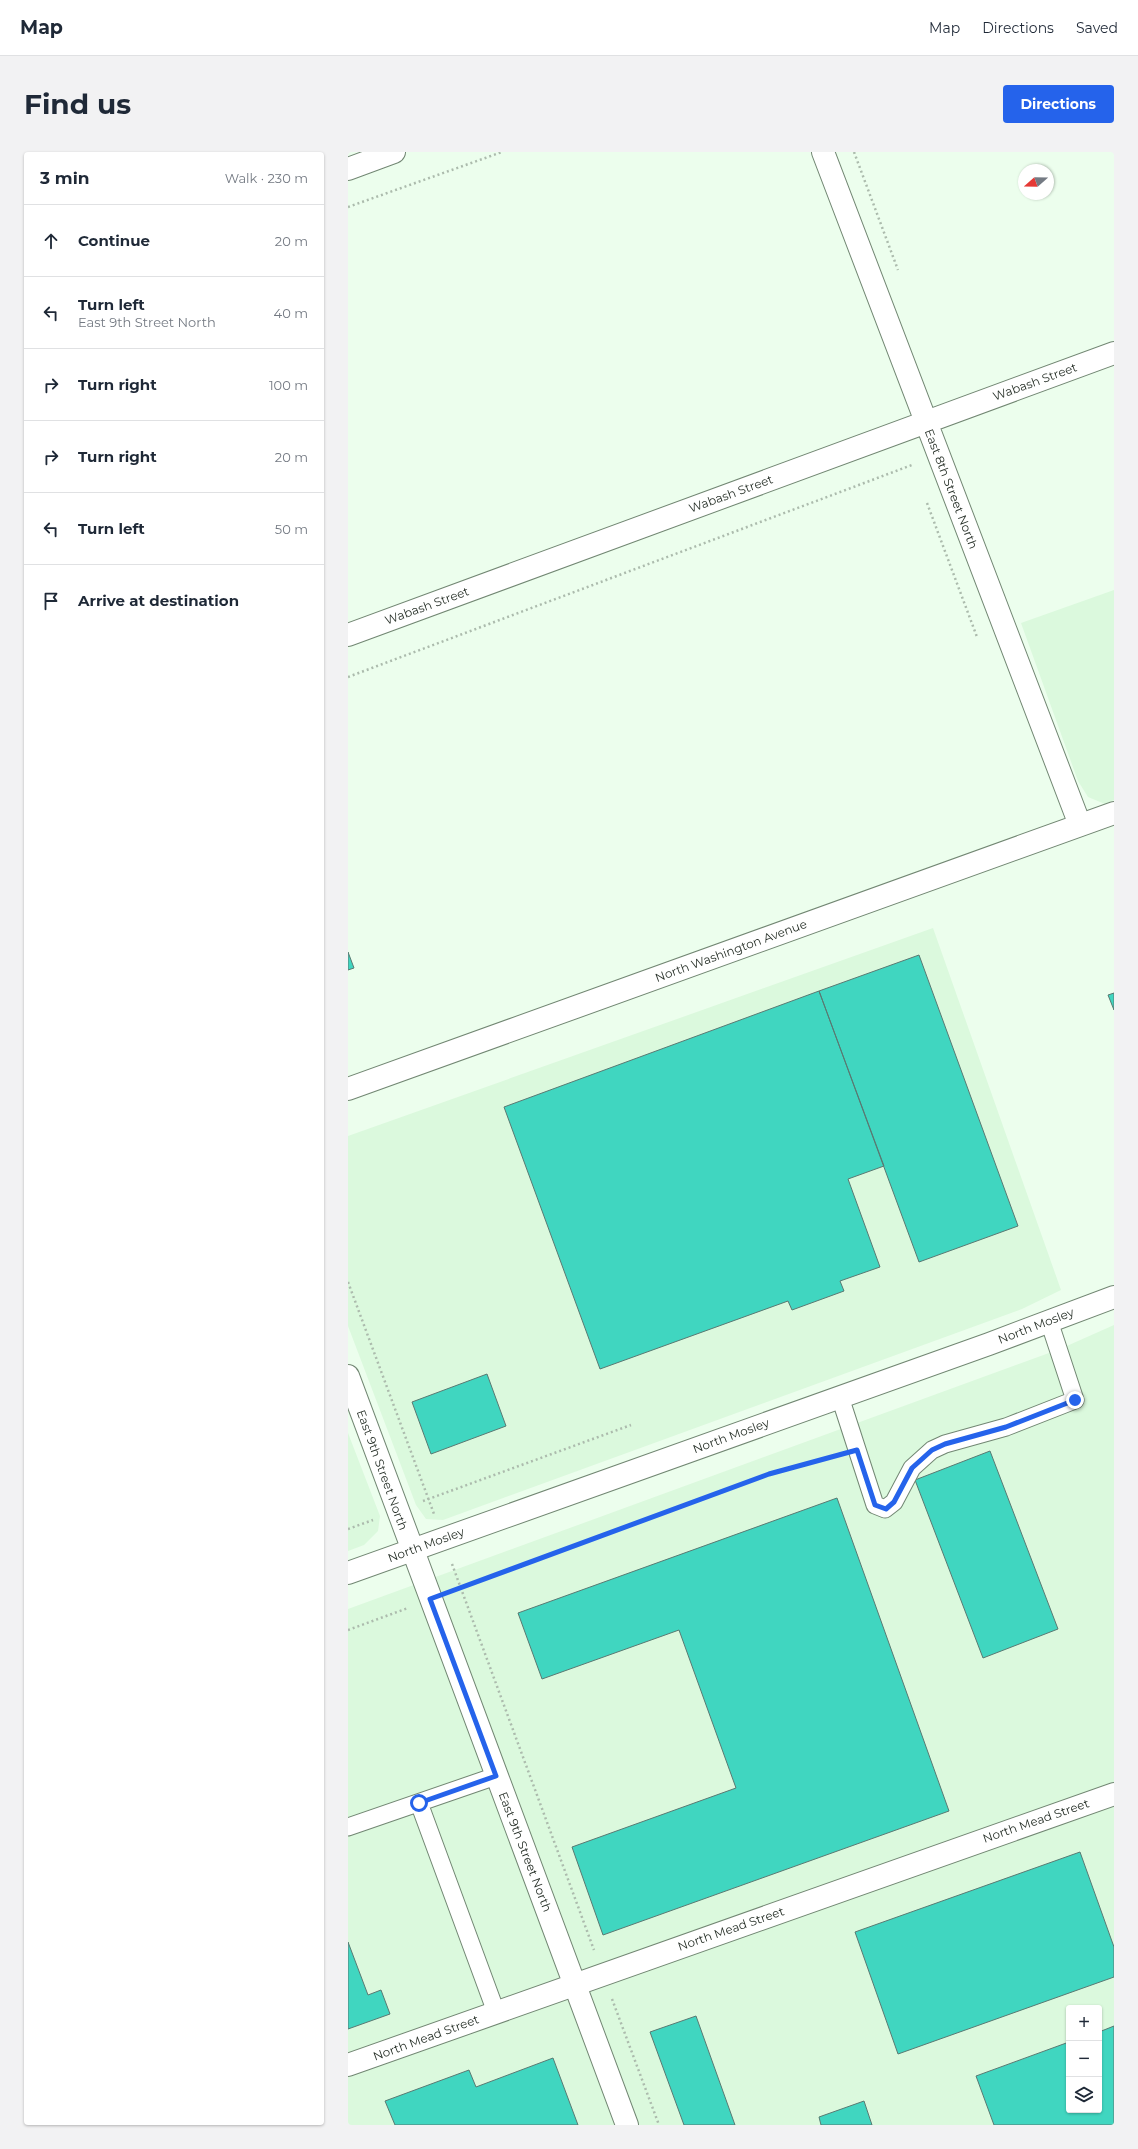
<!DOCTYPE html>
<meta charset="utf-8">
<style>
:root{--surface:#fff;--page:#f2f2f3;--text:#1f2937;--muted:#747a83;--line:#e0e1e3;--accent:#2563eb}
body{margin:0;font-family:Montserrat,sans-serif;background:var(--page);color:var(--text)}
.controls{position:absolute;right:12px;bottom:12px;display:grid;overflow:hidden;border-radius:4px;box-shadow:0 1px 3px #0004}
.controls button{width:36px;height:36px;display:grid;place-items:center;padding:0;border:0;border-bottom:1px solid var(--line);background:var(--surface);color:var(--text);font:20px sans-serif}
.compass{position:absolute;left:670px;top:12px;width:36px;height:36px;border-radius:50%;background:var(--surface);box-shadow:0 1px 3px #0004;rotate:250deg}
.stop{position:absolute;width:12px;height:12px;margin:-9px;border:3px solid #2563eb;border-radius:50%;background:#fff}
.stop.end{background:#2563eb;border-color:#fff;box-shadow:0 1px 4px #0008}
.list{margin:0;padding:0;list-style:none}
h2{display:flex;justify-content:space-between;align-items:center;height:52px;margin:0;padding:0 16px;font-size:17px}
h2 small{font-size:13px;font-weight:400;color:var(--muted)}
.list li{display:grid;grid-template-columns:26px 1fr auto;gap:12px;align-items:center;box-sizing:border-box;height:72px;padding:0 16px;border-top:1px solid var(--line)}
.list b{display:block;font-size:15px;white-space:nowrap}
.list p{margin:0;font-size:13px;white-space:nowrap;color:var(--muted)}
.list em{font-size:13px;font-style:normal;color:var(--muted)}
.icon{flex:none;width:22px;height:22px;fill:none;stroke:currentColor;stroke-width:2;stroke-linecap:round;stroke-linejoin:round}
.map{position:relative;flex:none;width:766px;height:1973px;overflow:hidden;border-radius:4px}
header{display:flex;align-items:center;gap:24px;box-sizing:border-box;height:56px;padding:0 20px;background:var(--surface);border-bottom:1px solid var(--line)}
header strong{font-size:19px}
nav{display:flex;gap:22px;margin-inline-start:auto;font-size:14px}
.intro{display:flex;align-items:center;justify-content:space-between;box-sizing:border-box;height:96px;padding:0 24px}
h1{margin:0;font-size:28px}
.button{padding:10px 18px;border-radius:4px;background:var(--accent);color:#fff;font-size:14px;font-weight:700}
main{display:flex;gap:24px;padding:0 24px}
aside{flex:1;background:var(--surface);border-radius:4px;box-shadow:0 1px 3px #0004}
.map>svg:first-child{display:block}
.built{fill:#dbf9dd;fill-rule:evenodd}
.building{fill:#40d6c0;stroke:#597972}
.lines{fill:none;stroke-linecap:round;stroke-linejoin:round}
.service-casing{stroke:#728773;stroke-width:19}
.minor-casing{stroke:#728773;stroke-width:24}
.tertiary-casing{stroke:#728773;stroke-width:24}
.path{stroke:#acbbad;stroke-width:2.5;stroke-dasharray:2 3;stroke-linecap:butt}
.service{stroke:#fff;stroke-width:17}
.minor{stroke:#fff;stroke-width:22}
.tertiary{stroke:#fff;stroke-width:22}
.route{stroke:#2563eb;stroke-width:5}
.labels{text-anchor:middle;stroke-width:3.5;stroke-linejoin:round;paint-order:stroke}
.street-label{font-size:12px;fill:#29322a;stroke:#fff}
</style>
<header>
<strong>Map</strong>
<nav><a>Map</a><a>Directions</a><a>Saved</a></nav>
</header>
<div class="intro"><h1>Find us</h1><a class="button">Directions</a></div>
<main>
<aside>
<h2>3 min<small>Walk · 230 m</small></h2>
<ul class="list">
<li><svg class="icon" aria-label="ahead" viewBox="0 0 24 24"><path d="M12 20V5M6 11l6-6 6 6"/></svg><div><b>Continue</b></div><em>20 m</em></li>
<li><svg class="icon" aria-label="left" viewBox="0 0 24 24"><path d="M17 20v-9H6M10 6l-5 5 5 5"/></svg><div><b>Turn left</b><p>East 9th Street North</p></div><em>40 m</em></li>
<li><svg class="icon" aria-label="right" viewBox="0 0 24 24"><path d="M7 20v-9h11M14 6l5 5-5 5"/></svg><div><b>Turn right</b></div><em>100 m</em></li>
<li><svg class="icon" aria-label="right" viewBox="0 0 24 24"><path d="M7 20v-9h11M14 6l5 5-5 5"/></svg><div><b>Turn right</b></div><em>20 m</em></li>
<li><svg class="icon" aria-label="left" viewBox="0 0 24 24"><path d="M17 20v-9H6M10 6l-5 5 5 5"/></svg><div><b>Turn left</b></div><em>50 m</em></li>
<li><svg class="icon" aria-label="arrive" viewBox="0 0 24 24"><path d="M6 21V4h12l-3 4 3 4H6"/></svg><div><b>Arrive at destination</b></div></li>
</ul>
</aside>
<div class="map">
<svg width="766" height="1973" viewBox="0 0 766 1973">
<rect width="100%" height="100%" fill="#ecfeed"/>
<path class="built" d="M766 438V648L757 652 740 645 730 629 673 471Z
M585 776 713 1138 674 1157 95 1368 78 1367 68 1353 0 1174V984Z
M766 1173V1973H0V1457L712 1197ZM721 1856H751V1958H721Z
M0 1281 32 1364 30 1379 16 1393 0 1399Z"/>
<path class="building" d="M0 800 6 816 0 818Z
M571 803 670 1074 571 1110 471 839Z
M471 839 536 1014 500 1027 532 1115 492 1129 496 1139 444 1158 440 1149 252 1217 156 955Z
M766 841V858L760 843Z
M139 1222 158 1274 83 1302 64 1250Z
M642 1299 710 1477 635 1506 567 1328Z
M489 1346 601 1659 255 1783 224 1695 388 1636 331 1478 194 1527 170 1461Z
M732 1700 766 1795V1825L550 1902 507 1780Z
M0 1790 20 1843 33 1838 42 1862 0 1877Z
M348 1864 387 1973H336L302 1880Z
M766 1874V1973H646L628 1924 721 1890V1958H751V1880Z
M205 1906 230 1973H47L37 1949 121 1918 128 1935Z
M516 1949 524 1973H473L471 1965Z"/>
<g class="lines">
<defs>
<path id="service" d="M492 1245 527 1353 537 1357 546 1350 564 1316 584 1298 597 1292 658 1275 727 1248 701 1169
M71 1651 148 1860
M0 1675 148 1624"/>
<path id="minor" d="M475 0 732 673
M0 17 46 0
M0 483 766 201
M0 937 766 661
M0 1224 279 1973
M0 1913 766 1642"/>
<path id="tertiary" d="M0 1421 641 1192 766 1145"/>
</defs>
<use href="#service" class="service-casing"/>
<use href="#minor" class="minor-casing"/>
<use href="#tertiary" class="tertiary-casing"/>
<path class="path" d="M506 0 550 118
M0 55 154 0
M579 351 629 485
M0 525 564 313
M0 1130 86 1362
M75 1349 283 1273
M0 1377 25 1368
M104 1412 246 1798
M107 1438 421 1322 487 1304
M0 1478 60 1456
M264 1847 311 1973"/>
<use href="#service" class="service"/>
<use href="#minor" class="minor"/>
<use href="#tertiary" class="tertiary"/>
</g>
<g class="lines">
<path class="route" d="M71 1651 148 1624 82 1447 421 1322 509 1298 527 1353 538 1357 546 1350 564 1316 584 1298 597 1292 658 1275 727 1248"/>
</g>
<g class="labels">
<g class="street-label">
<text transform="translate(687 230) rotate(-20)" y="4">Wabash Street</text>
<text transform="translate(603 337) rotate(69)" y="4">East 8th Street North</text>
<text transform="translate(383 342) rotate(-20)" y="4">Wabash Street</text>
<text transform="translate(79 454) rotate(-20)" y="4">Wabash Street</text>
<text transform="translate(383 799) rotate(-20)" y="4">North Washington Avenue</text>
<text transform="translate(688 1174) rotate(-21)" y="4">North Mosley</text>
<text transform="translate(383 1284) rotate(-20)" y="4">North Mosley</text>
<text transform="translate(34 1318) rotate(70)" y="4">East 9th Street North</text>
<text transform="translate(78 1393) rotate(-20)" y="4">North Mosley</text>
<text transform="translate(688 1669) rotate(-19)" y="4">North Mead Street</text>
<text transform="translate(177 1700) rotate(69)" y="4">East 9th Street North</text>
<text transform="translate(383 1777) rotate(-19)" y="4">North Mead Street</text>
<text transform="translate(78 1886) rotate(-20)" y="4">North Mead Street</text>
</g>
</g>
</svg>
<div class="controls">
<button>+</button>
<button>−</button>
<button><svg class="icon" aria-label="layers" viewBox="0 0 24 24"><path d="M12 4l9 5-9 5-9-5zM3 14l9 5 9-5"/></svg></button>
</div>
<svg class="compass" viewBox="-18 -18 36 36"><path d="M0-13l5 13h-10z" fill="#e53935"/><path d="M0 13l5-13h-10z" fill="#747a83"/></svg>
<div class="stop" style="left:71px;top:1651px"></div>
<div class="stop end" style="left:727px;top:1248px"></div>
</div>
</main>
